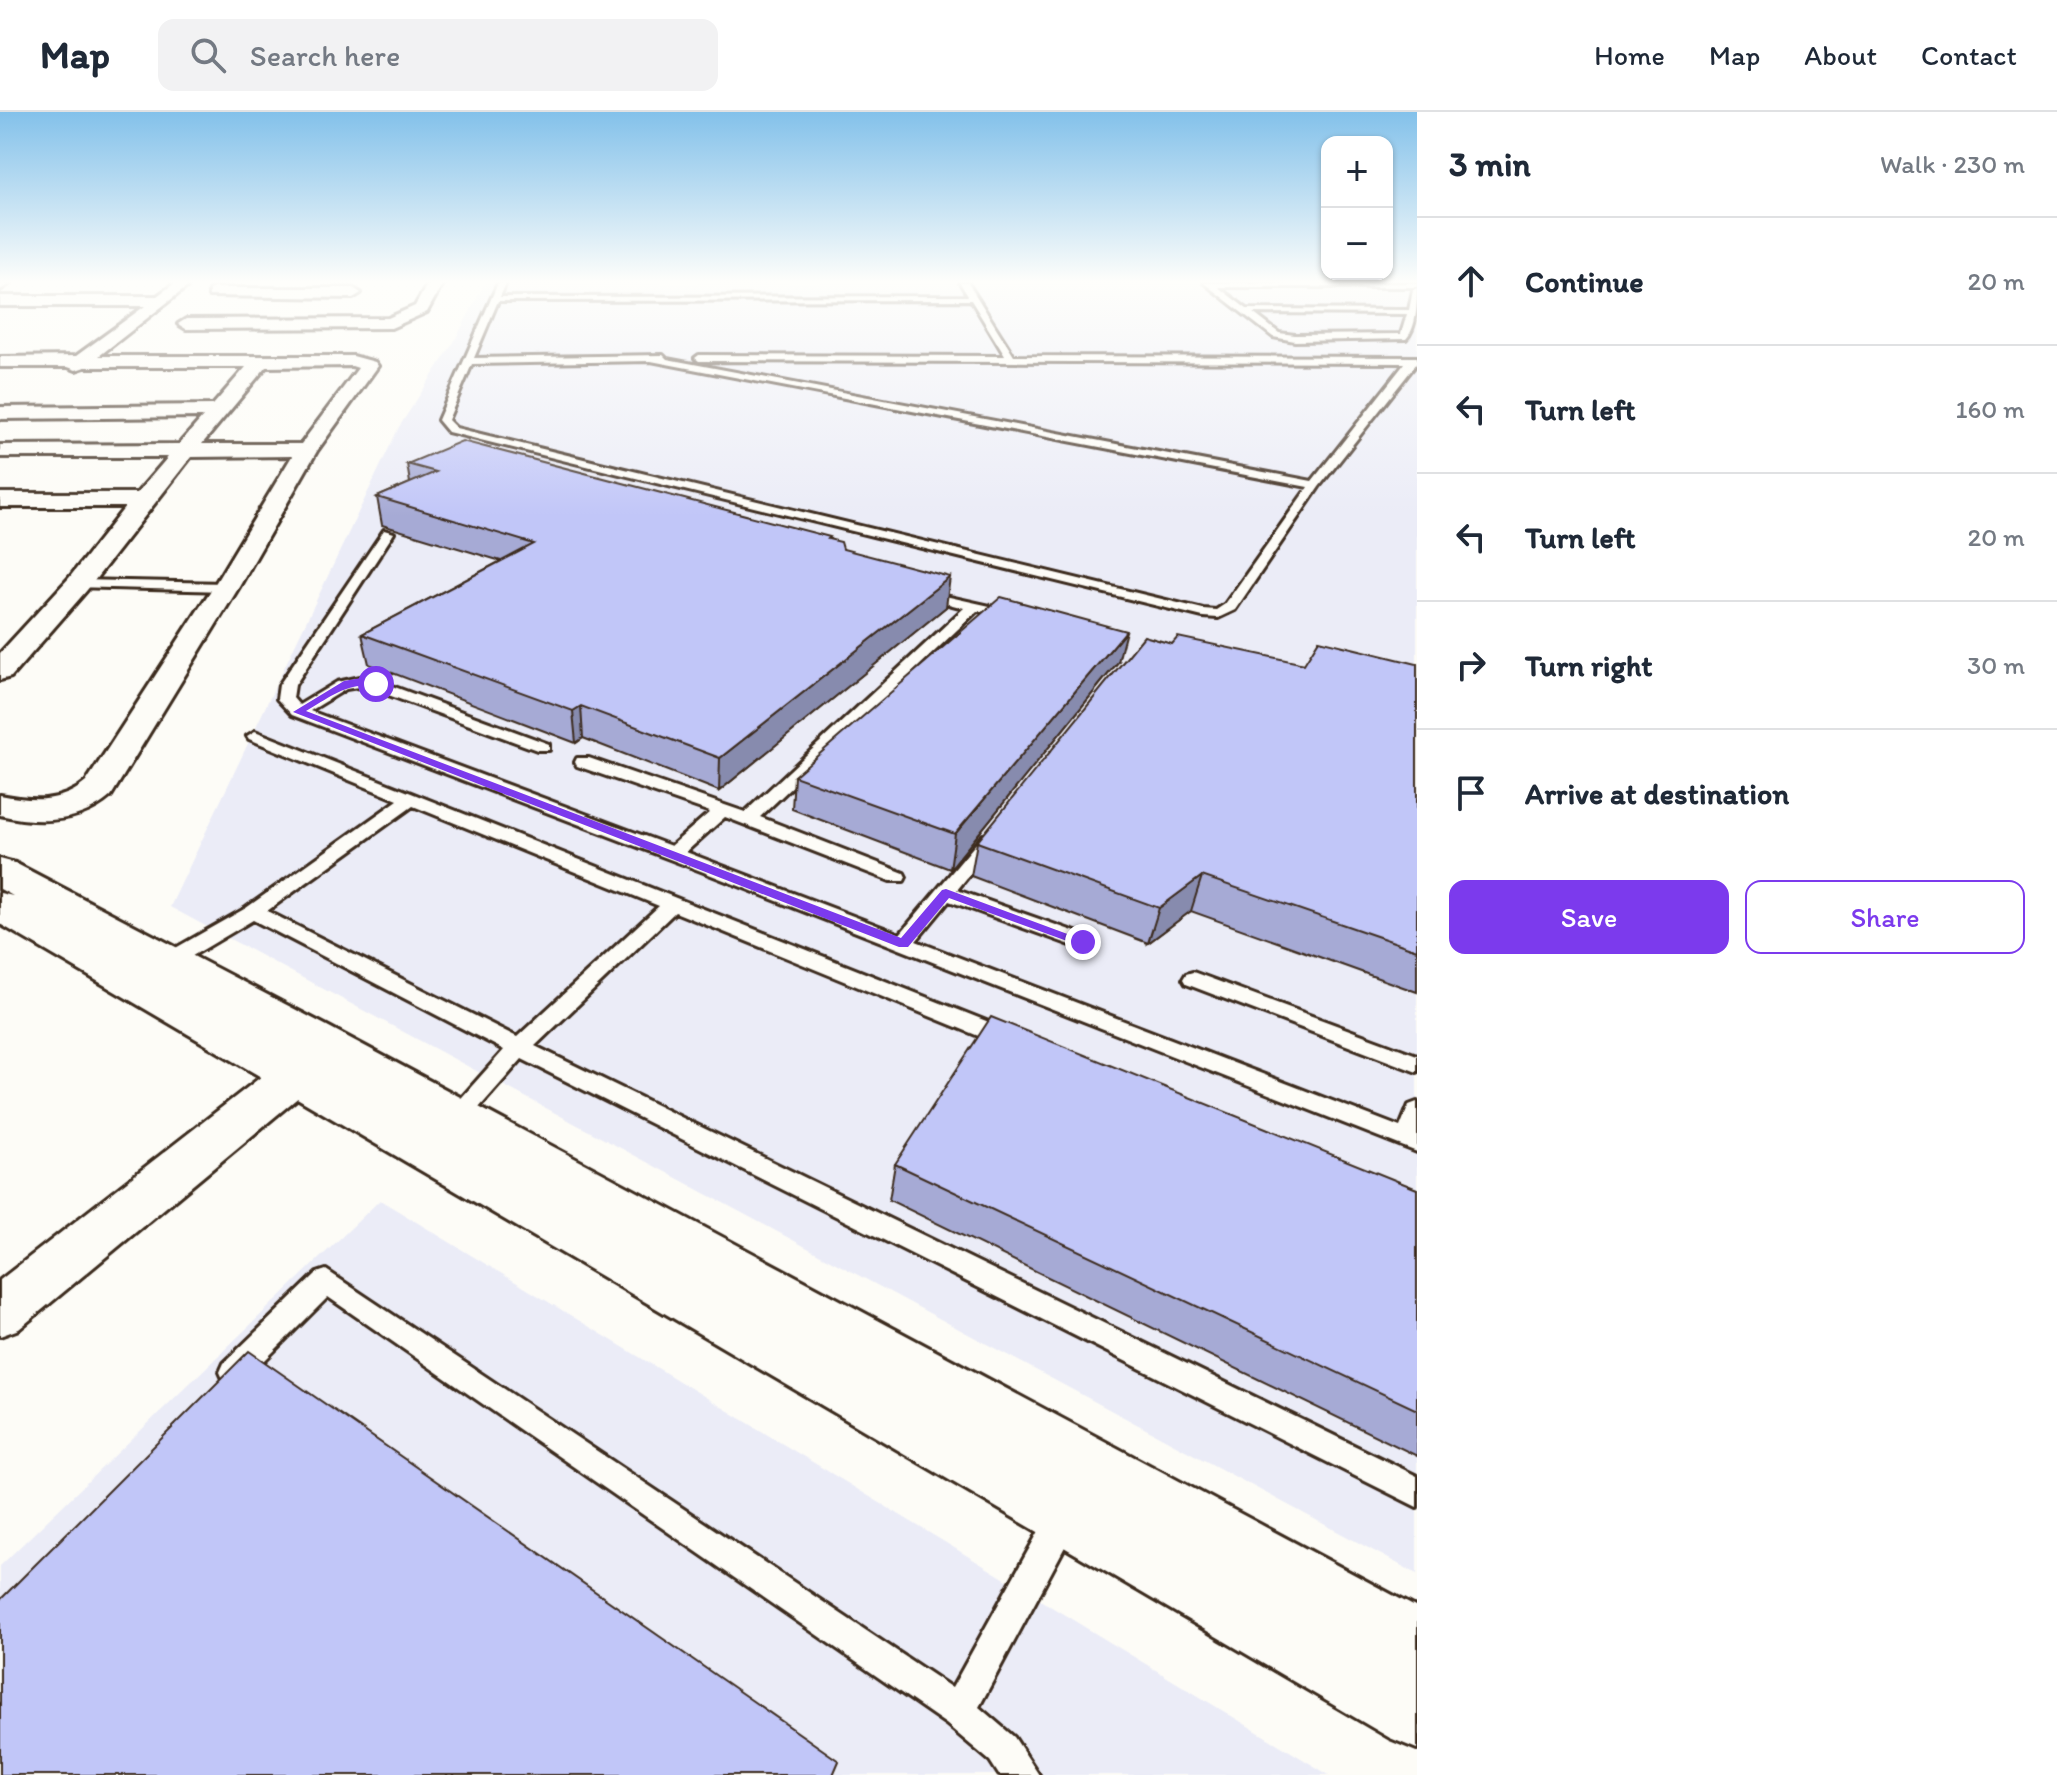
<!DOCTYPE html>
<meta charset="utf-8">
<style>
:root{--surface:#fff;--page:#f2f2f3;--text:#1f2937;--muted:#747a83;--line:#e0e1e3;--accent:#7c3aed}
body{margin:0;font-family:Itim,sans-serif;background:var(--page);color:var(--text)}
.controls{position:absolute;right:24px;top:24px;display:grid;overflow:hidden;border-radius:16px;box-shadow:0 2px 6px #0004}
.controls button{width:72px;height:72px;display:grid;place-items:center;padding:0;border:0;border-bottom:2px solid var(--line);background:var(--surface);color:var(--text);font:40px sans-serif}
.stop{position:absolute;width:24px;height:24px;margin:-18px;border:6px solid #7c3aed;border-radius:50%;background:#fff}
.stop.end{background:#7c3aed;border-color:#fff;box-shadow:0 2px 8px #0008}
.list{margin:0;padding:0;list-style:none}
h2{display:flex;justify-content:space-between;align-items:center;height:104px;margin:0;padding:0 32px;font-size:34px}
h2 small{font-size:26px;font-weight:400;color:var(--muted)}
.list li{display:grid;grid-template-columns:52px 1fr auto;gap:24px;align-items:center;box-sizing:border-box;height:128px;padding:0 32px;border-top:2px solid var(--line)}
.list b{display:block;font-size:30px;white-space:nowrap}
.list em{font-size:26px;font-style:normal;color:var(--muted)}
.actions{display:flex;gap:16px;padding:24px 32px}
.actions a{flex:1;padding:18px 0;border:2px solid var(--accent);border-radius:16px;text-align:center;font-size:28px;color:var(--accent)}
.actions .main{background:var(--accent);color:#fff}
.icon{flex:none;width:44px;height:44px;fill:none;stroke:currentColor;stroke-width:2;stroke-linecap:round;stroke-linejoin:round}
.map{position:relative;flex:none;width:1417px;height:1663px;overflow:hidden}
header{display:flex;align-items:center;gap:48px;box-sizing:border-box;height:112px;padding:0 40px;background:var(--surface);border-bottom:2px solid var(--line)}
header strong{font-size:38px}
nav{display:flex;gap:44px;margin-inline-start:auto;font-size:28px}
.search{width:560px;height:72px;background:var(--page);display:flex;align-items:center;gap:20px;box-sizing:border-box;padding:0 28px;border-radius:16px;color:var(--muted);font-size:30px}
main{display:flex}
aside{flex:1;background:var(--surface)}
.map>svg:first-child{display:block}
.built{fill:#ebecf7}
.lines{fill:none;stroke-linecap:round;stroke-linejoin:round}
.lane-casing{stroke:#3b2a1e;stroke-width:6}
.street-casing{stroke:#3b2a1e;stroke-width:6}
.secondary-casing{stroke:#3b2a1e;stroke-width:6}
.lane{fill:#fdfcf7;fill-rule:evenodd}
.street{fill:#fdfcf7;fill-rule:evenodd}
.secondary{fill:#fdfcf7;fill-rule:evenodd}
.wall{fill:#a6aad5;stroke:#3b2a1e;stroke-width:2}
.shaded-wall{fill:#878bae;stroke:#3b2a1e;stroke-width:2}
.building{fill:#c1c6f8;stroke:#3b2a1e;stroke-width:2}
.route{fill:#7c3aed}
</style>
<header>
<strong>Map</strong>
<div class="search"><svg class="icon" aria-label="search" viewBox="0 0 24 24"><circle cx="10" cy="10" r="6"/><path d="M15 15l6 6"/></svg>Search here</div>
<nav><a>Home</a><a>Map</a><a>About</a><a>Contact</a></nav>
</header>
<main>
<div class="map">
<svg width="1417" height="1663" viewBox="0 0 1417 1663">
<rect width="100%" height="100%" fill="#fdfcf7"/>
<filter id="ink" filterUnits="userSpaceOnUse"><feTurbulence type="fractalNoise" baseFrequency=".0125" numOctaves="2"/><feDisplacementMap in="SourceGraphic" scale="16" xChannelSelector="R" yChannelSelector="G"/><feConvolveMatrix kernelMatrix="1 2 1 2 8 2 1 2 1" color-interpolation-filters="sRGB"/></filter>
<g filter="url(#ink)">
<path class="built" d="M485 171H1417V1462L170 795 399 315 454 230Z
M380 1088 1329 1663H0V1454Z"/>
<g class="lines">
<defs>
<path id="lane" d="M498 171H506L500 185 968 184 960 171H968L1014 244 1417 245V251L1319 375 1235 498 1218 506 1203 505 448 320 438 308ZM971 188 1005 244 699 243 695 246 699 249 1405 251 1312 369 667 247 663 243 474 246 498 189ZM651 249 1308 375 1225 492 1216 498 1203 497 456 316 448 308 472 252Z
M1204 171H1417V175H1218L1247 197 1409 198 1413 178 1417 176C1417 191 1417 216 1406 227L1295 229 1273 225ZM1253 201 1407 202 1401 222 1295 223 1279 221Z
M384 418 394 421 295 573 293 586 299 593 337 570 365 564 549 632V638H537L364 574 346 577 310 599 671 734 710 700 577 654 575 650 577 646H589L745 700 964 496 918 484V478L990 494V500L977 499 760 705 904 761 906 765 904 769H890L725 705 686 740 900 822 983 723H995L998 727 995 731 957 778 1090 825 1093 830 1090 835H1076L949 789 916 829 1400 1015 1409 993 1417 990V1040L701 759 292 603 277 587 279 573Z
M78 468 226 471 233 475 226 479 73 475V469Z
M255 619 1014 920 1017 926 1014 932H998L675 800 535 934 1417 1364V1395L522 947 463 1014 455 1017 447 1014 443 1008 447 1002 504 938 253 808 172 856H158L155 851 158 846 246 796 398 688 249 627 247 624ZM413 694 659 794 517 925 267 799Z
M1193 860 1417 943V960L1186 872 1183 867 1186 862Z
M326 1158 952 1576 1054 1392 1065 1388 1076 1392 1080 1403 1076 1414 979 1595 1014 1625 1039 1663H999L990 1649 946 1612 328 1185 244 1269 234 1273 224 1269 220 1260 224 1251 317 1161Z"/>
<path id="street" d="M175 171H192L99 244H353L375 250 378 254 317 339 239 475 111 684C79 712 39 712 0 703V683C32 689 60 692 86 670L213 475 292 344 191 345 87 478 11 565 0 568V541L69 466 125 395H0V381H137L168 345H0V333L179 332 203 305 0 307V295L213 293 246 255H85L76 258 68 255H0V245L76 244 145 194H0V184H157ZM352 254 358 256 301 332H202L266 255Z
M428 171H443L427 200 391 216 186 217 178 212 186 207 388 206 415 194Z
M214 176H353L361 181 353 186 209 184V178Z
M296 945 312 950 318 962 312 974 19 1217 0 1224V1168L280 950Z"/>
<path id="secondary" d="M0 171H11L0 178Z
M0 747 15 751 329 915 1417 1496V1637L1390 1626 0 812V781L13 784 0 777Z"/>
</defs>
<use href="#lane" class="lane-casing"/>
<use href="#street" class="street-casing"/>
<use href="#secondary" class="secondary-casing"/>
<use href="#lane" class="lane"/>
<use href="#street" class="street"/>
<use href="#secondary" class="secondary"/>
</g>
<path class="wall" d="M407 352 830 427 843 437 946 495 719 679 583 626 576 631 369 552 362 522 501 449 382 413 377 385 410 371Z
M1172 532 1304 552H1417V880L1191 799 1148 831 971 764 977 730Z
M1118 550 950 757 792 697 794 664Z
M895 1052 1417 1077V1344L889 1088Z"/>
<path class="shaded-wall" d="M950 465 946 495 719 679 720 646Z
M1126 519 1118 550 950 757 955 722Z
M581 594 583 626 576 631 573 599Z
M1202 764 1191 799 1148 831 1159 796Z"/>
<path class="building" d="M462 329 830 425 828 427 841 430 843 437 950 465 720 646 581 594 573 599 362 522 534 432 377 385 436 360 407 352Z
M1001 485 1126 519 955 722 794 664Z
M1144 524 1172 532 1178 525 1304 552 1319 528 1417 552V838L1202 764 1159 796 977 730Z
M991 905 1417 1077V1298L895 1052Z
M249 1239 839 1649 833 1663H0V1488Z"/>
</g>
<linearGradient id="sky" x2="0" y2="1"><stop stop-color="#83c1ea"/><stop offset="0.42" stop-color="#fefefb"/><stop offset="1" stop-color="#fefefb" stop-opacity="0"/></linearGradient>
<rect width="1417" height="404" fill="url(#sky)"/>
<path class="route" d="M361 566 381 572 376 575C349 569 330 585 306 599L901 826 942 778 946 777 1089 830 1087 833H1078L949 786 908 835H899L293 600 344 569Z"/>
</svg>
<div class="controls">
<button>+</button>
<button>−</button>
</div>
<div class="stop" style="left:376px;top:572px"></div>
<div class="stop end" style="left:1083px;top:830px"></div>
</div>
<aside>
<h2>3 min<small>Walk · 230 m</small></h2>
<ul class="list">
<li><svg class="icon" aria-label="ahead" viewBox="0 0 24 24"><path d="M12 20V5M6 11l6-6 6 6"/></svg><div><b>Continue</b></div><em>20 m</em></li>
<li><svg class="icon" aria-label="left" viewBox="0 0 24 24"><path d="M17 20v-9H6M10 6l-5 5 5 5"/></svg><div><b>Turn left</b></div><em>160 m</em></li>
<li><svg class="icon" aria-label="left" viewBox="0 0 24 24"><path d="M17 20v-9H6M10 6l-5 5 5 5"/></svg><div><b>Turn left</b></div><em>20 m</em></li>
<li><svg class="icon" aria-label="right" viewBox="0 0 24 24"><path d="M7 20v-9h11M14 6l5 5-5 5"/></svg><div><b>Turn right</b></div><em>30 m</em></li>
<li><svg class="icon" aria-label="arrive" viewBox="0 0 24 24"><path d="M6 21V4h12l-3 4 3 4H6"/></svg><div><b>Arrive at destination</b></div></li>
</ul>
<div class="actions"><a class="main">Save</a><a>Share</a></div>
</aside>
</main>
